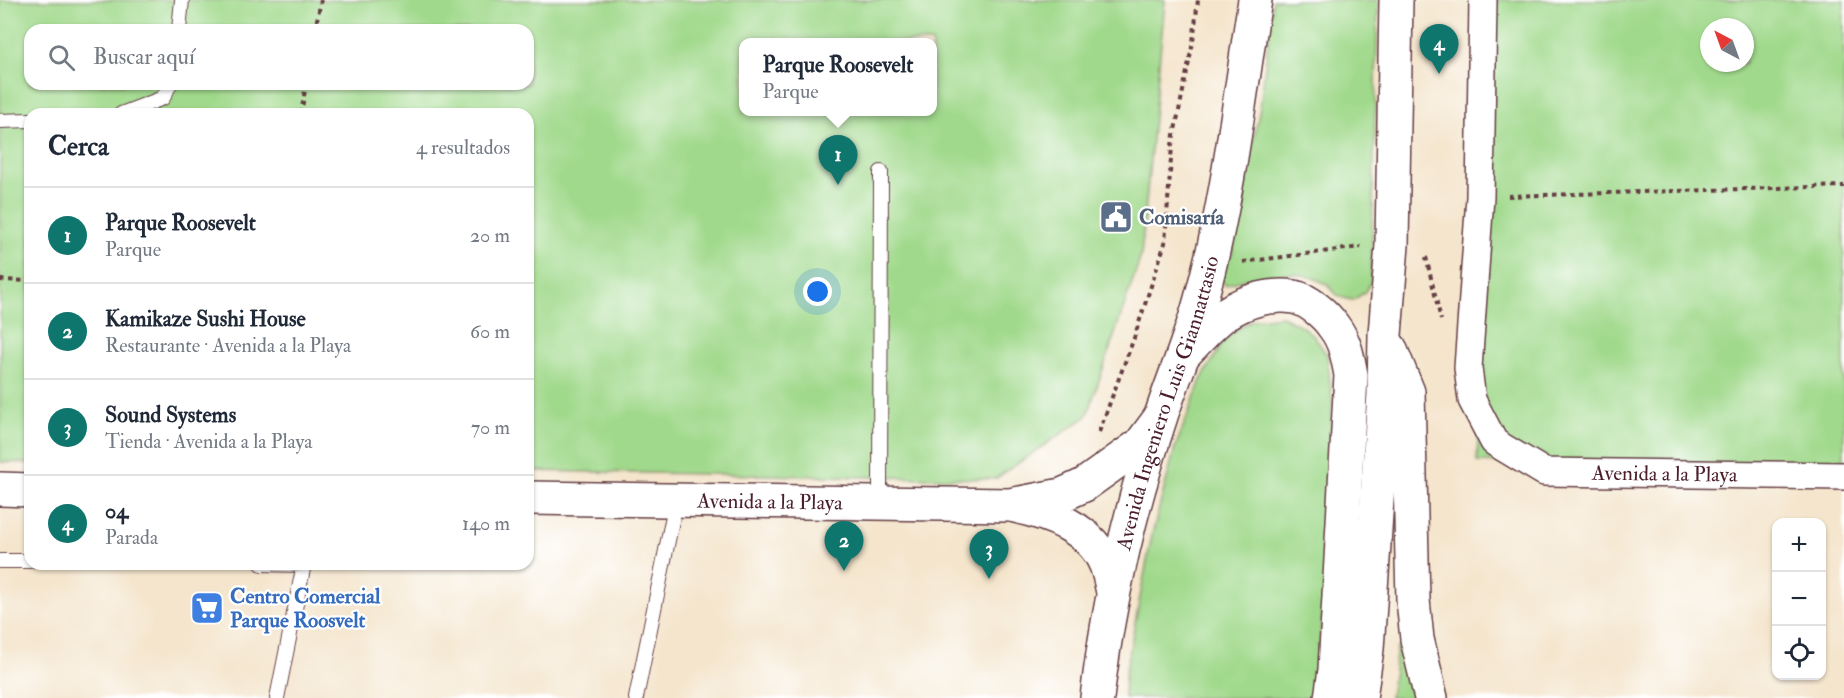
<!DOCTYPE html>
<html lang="es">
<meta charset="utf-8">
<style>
:root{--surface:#fff;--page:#f2f2f3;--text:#1f2937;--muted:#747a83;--line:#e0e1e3;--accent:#0f766e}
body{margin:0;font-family:"IM FELL Double Pica",serif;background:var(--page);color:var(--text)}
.controls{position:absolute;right:18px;bottom:18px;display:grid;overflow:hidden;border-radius:12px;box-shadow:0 2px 4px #0004}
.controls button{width:54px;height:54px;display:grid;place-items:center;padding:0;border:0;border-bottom:2px solid var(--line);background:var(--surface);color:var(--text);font:30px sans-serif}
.compass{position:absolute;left:1700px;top:18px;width:54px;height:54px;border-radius:50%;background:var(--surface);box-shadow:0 2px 4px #0004;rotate:319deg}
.you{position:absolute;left:818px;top:292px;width:21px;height:21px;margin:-15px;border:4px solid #fff;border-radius:50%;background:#1a73e8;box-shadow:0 0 0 9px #1a73e833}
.badge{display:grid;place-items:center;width:39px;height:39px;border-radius:50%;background:var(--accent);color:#fff;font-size:20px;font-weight:700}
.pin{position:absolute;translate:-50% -50px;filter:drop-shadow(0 2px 3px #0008)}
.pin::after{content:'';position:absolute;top:32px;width:21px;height:18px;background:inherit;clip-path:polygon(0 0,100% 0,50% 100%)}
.popup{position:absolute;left:739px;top:38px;width:198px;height:78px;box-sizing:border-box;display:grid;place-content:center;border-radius:12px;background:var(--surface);filter:drop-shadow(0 2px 4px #0005);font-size:20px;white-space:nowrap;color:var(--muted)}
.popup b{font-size:22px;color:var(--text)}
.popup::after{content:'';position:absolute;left:50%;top:100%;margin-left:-12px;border:12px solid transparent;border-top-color:var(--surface)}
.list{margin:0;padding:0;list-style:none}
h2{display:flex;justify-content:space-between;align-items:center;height:78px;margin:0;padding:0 24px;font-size:26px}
h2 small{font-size:20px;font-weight:400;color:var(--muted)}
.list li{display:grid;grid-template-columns:39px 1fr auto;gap:18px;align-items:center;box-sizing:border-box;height:96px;padding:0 24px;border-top:2px solid var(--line)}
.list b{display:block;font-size:22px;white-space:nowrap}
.list p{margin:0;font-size:20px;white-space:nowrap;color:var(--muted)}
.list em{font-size:20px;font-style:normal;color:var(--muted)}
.icon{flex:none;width:33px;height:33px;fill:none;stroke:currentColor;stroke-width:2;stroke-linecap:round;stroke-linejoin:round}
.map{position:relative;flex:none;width:1844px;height:698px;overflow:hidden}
.search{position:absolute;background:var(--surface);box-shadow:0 2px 4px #0004;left:24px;top:24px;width:510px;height:66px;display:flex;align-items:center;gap:15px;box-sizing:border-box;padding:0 21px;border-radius:18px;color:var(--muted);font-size:22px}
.panel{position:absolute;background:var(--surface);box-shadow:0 2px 4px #0004;left:24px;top:108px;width:510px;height:462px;border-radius:18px}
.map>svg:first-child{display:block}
.green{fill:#a0d98b;stroke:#757c5b;stroke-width:1.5;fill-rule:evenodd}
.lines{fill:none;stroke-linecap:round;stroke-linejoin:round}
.lane-casing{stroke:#643d43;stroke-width:16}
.street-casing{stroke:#643d43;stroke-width:30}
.secondary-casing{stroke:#643d43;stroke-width:36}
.primary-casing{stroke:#643d43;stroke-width:36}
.path{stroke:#643d43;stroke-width:4;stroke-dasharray:4.5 4.5;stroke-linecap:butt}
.lane{stroke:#fff;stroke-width:14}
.street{stroke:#fff;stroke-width:27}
.secondary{stroke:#fff;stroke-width:33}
.primary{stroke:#fff;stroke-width:33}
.labels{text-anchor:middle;stroke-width:4.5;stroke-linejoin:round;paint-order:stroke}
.service-label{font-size:21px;font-weight:bold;fill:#4e5e75;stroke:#fff;text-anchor:start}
.street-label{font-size:21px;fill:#4a1f2b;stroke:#fff}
.shop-label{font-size:21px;font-weight:bold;fill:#366cbe;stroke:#fff;text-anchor:start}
</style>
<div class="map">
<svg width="1844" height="698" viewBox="0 0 1844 698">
<rect width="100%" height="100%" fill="#fff"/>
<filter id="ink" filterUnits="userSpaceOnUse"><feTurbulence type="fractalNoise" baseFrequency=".0167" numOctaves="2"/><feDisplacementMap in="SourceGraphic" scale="12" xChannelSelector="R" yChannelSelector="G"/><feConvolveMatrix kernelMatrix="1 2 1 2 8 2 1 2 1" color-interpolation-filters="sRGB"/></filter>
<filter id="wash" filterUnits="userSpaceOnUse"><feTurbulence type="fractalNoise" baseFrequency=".008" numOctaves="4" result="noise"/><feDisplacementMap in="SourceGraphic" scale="24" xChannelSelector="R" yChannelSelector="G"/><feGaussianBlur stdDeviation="1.35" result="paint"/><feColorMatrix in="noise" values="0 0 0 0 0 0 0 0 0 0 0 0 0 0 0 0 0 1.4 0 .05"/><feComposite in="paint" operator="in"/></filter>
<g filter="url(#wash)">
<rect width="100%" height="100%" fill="#f4e5cc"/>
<path class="green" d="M0 0H1165L1141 256 1087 416 995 479 528 471V114H30V463L0 462ZM30 30H528V84H30ZM744 42H932V112H744Z
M1273 0H1378L1371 282 1364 293 1353 300C1330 297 1337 289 1322 282 1292 266 1256 276 1225 285L1210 267 1232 254 1261 102Z
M1496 0H1844V472L1477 462ZM1709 27H1745V63H1709Z
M1282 316 1301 326 1314 336 1327 355 1332 400 1326 574 1319 650 1312 698H1124L1125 675 1152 535 1175 448 1201 380 1224 341 1237 329 1252 320Z
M1402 646 1414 698H1390L1397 648Z"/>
</g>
<g filter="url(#ink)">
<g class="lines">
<defs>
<path id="lane" d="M179 30 182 0
M121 114 163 98 170 84
M0 121 30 120
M880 503 881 172
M0 561H30
M262 564 304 565
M277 698 304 564
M636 698 676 501"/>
<g id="street">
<path id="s1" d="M1483 0 1480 197 1468 368 1472 400 1494 442 1544 472 1844 476"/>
</g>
<g id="secondary">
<path d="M0 489 30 490"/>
<path id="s2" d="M528 498 1010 505 1062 495 1084 485 1140 445 1160 418"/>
<path d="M1015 506C1050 514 1091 528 1106 565 1109 573 1111 583 1113 592"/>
</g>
<g id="primary">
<path d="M1390 348 1408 392 1413 600 1417 639 1431 698"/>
<path d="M1186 352C1199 339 1212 323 1227 313 1245 301 1272 293 1294 297 1309 300 1326 315 1334 327 1345 341 1348 358 1351 375L1335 670 1331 698"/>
<path id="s3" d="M1097 698C1108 603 1130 510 1160 419 1173 379 1190 340 1201 299 1228 202 1239 100 1255 0"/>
<path d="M1360 698 1367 649 1384 394 1385 335 1392 245 1396 0"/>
</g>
</defs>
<use href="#lane" class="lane-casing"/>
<use href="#street" class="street-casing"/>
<use href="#secondary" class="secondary-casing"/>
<use href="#primary" class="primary-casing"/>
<path class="path" d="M315 30 321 0
M301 114 306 84
M1508 196 1844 186
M1426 257 1441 320
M1243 262 1361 247
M0 280 30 281
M1099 432 1134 338 1165 243 1172 145 1193 42 1198 0"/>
<use href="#lane" class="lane"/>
<use href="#street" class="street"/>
<use href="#secondary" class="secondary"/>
<use href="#primary" class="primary"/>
</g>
</g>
<defs>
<symbol id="civic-square" viewBox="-11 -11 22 22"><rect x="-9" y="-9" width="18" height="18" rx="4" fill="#5c6f8a" stroke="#fff"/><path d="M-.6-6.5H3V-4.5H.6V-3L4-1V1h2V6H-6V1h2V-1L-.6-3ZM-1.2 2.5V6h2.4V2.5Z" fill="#fff"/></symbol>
<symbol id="supermarket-square" viewBox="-11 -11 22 22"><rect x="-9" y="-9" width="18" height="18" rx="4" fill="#3f7fe0" stroke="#fff"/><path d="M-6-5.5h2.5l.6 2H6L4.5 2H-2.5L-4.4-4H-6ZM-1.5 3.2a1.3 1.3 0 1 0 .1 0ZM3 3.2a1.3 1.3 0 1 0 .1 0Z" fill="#fff"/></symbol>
</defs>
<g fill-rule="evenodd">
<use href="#civic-square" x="1097" y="198" width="38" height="38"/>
<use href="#supermarket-square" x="188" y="589" width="38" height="38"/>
</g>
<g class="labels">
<g class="service-label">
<text x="1139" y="224">Comisaría</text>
</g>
<g class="street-label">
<text dy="7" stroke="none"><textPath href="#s3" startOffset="304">Avenida Ingeniero Luis Giannattasio</textPath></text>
<text dy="7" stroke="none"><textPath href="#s1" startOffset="627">Avenida a la Playa</textPath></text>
<text dy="7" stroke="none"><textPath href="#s2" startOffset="242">Avenida a la Playa</textPath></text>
</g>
<g class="shop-label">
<text x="230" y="603">Centro Comercial<tspan x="230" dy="24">Parque Roosvelt</tspan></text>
</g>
</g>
</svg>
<div class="controls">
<button>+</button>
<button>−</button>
<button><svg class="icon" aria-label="locate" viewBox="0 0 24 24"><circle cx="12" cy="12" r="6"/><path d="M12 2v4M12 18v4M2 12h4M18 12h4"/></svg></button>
</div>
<svg class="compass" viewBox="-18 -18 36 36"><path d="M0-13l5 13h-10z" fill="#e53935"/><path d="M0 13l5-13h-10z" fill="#747a83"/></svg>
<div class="you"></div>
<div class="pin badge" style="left:838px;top:185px">1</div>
<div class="popup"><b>Parque Roosevelt</b>Parque</div>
<div class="pin badge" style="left:844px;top:571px">2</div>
<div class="pin badge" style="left:989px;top:579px">3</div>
<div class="pin badge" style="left:1439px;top:74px">4</div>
<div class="search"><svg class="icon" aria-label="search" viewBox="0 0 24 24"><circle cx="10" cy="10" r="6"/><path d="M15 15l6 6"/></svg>Buscar aquí</div>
<section class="panel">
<h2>Cerca<small>4 resultados</small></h2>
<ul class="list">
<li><span class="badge">1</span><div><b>Parque Roosevelt</b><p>Parque</p></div><em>20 m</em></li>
<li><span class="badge">2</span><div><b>Kamikaze Sushi House</b><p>Restaurante · Avenida a la Playa</p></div><em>60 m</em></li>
<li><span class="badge">3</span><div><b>Sound Systems</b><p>Tienda · Avenida a la Playa</p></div><em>70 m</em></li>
<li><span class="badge">4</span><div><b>04</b><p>Parada</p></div><em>140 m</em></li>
</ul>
</section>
</div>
